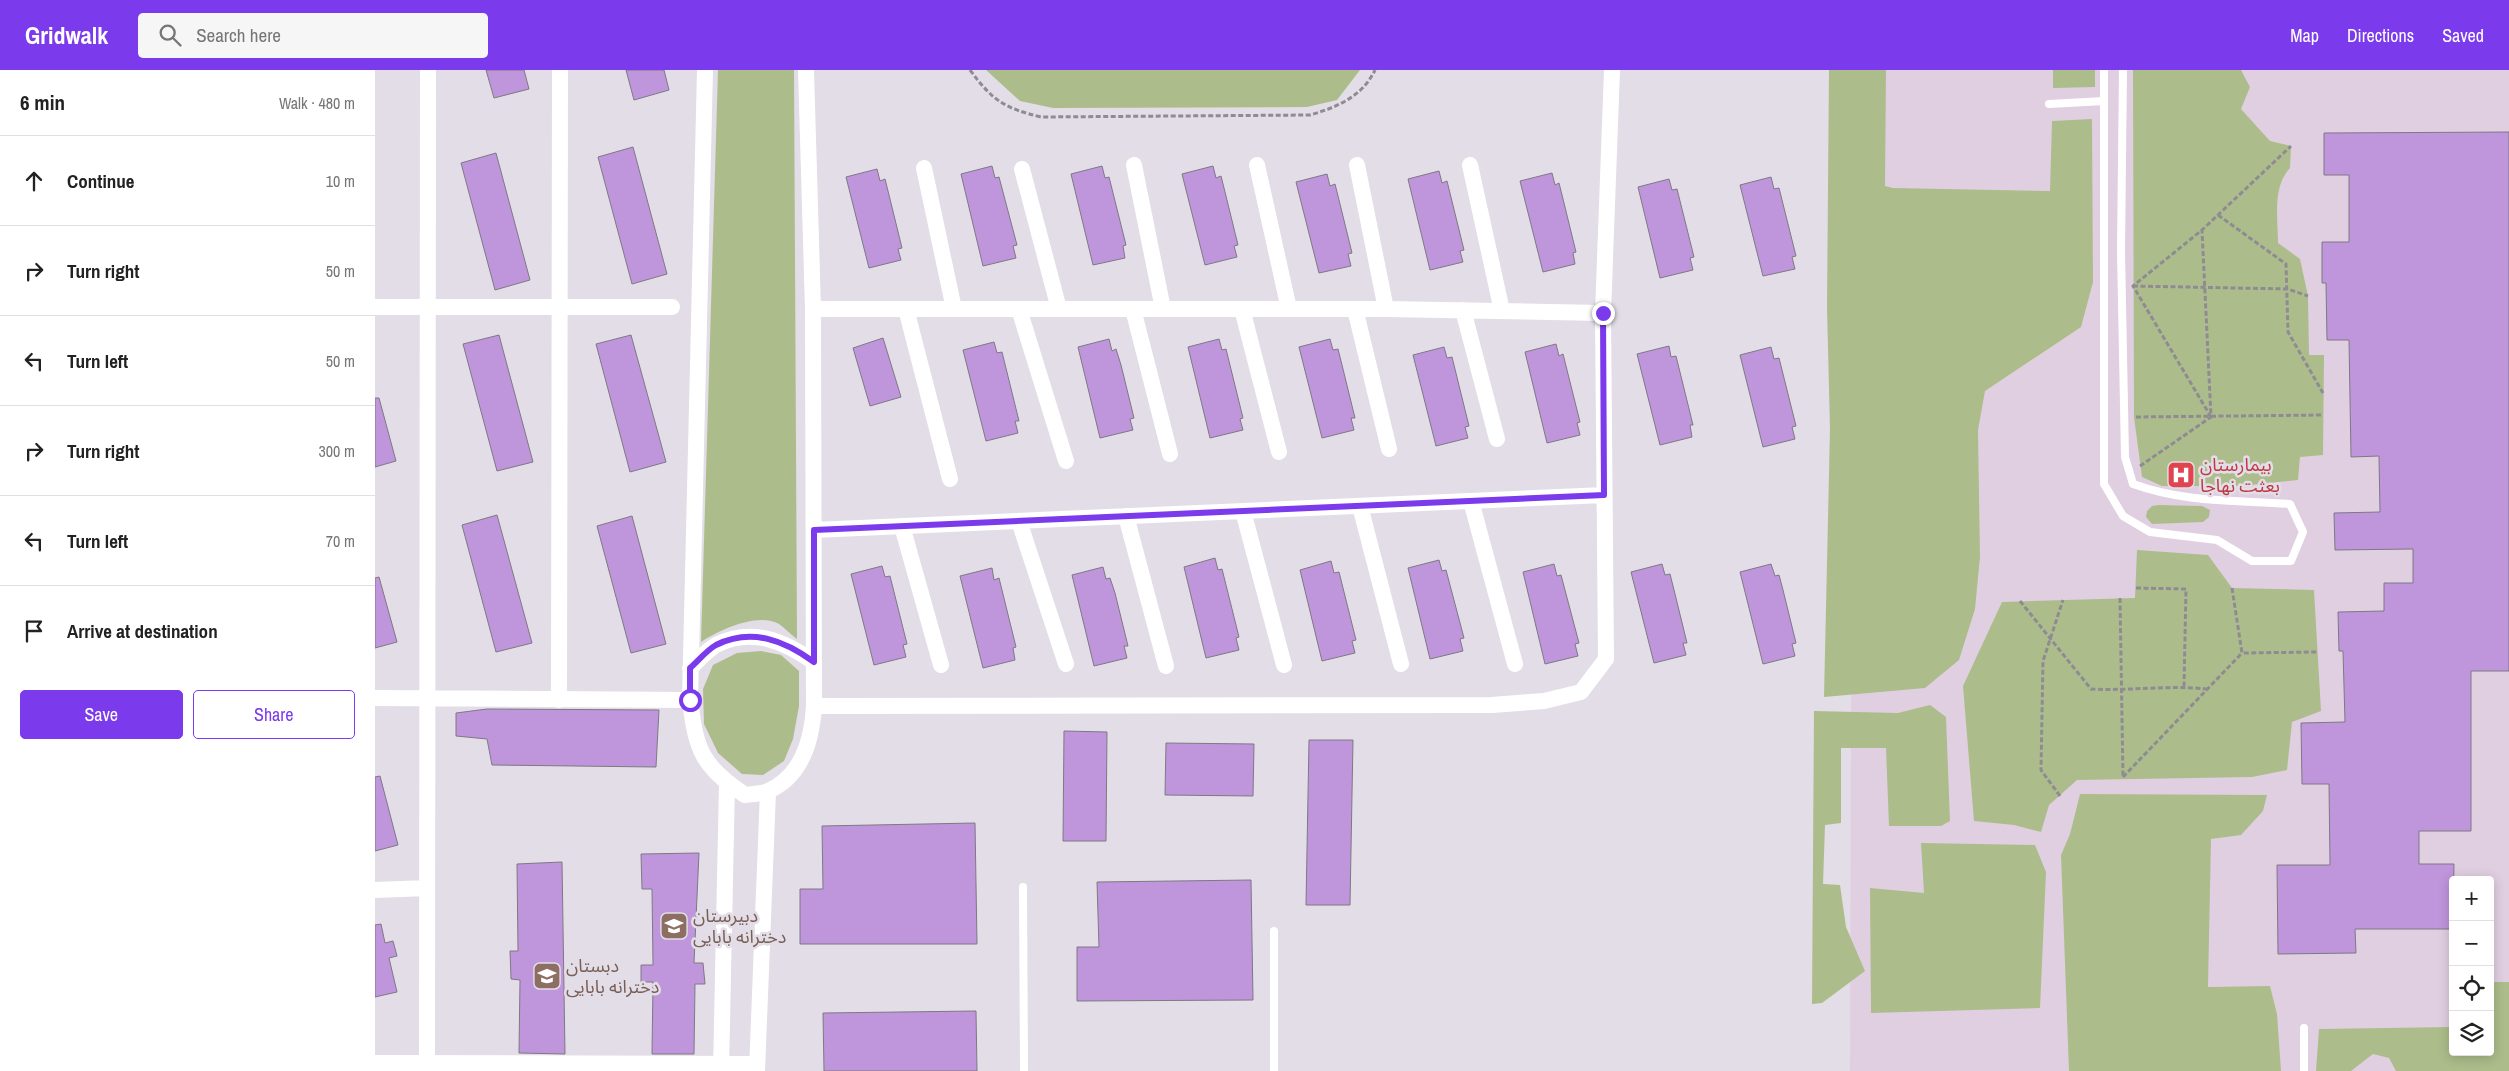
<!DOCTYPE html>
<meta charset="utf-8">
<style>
:root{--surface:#fff;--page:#f6f6f6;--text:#222;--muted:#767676;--line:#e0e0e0;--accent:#7c3aed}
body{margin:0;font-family:"Archivo Narrow","Noto Sans Arabic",sans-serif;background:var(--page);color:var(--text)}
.controls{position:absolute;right:15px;bottom:15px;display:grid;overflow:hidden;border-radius:5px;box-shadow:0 2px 12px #0003}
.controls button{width:45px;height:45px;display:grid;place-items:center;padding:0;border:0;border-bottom:1px solid var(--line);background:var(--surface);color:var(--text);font:25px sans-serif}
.stop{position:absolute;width:15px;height:15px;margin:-11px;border:4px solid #7c3aed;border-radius:50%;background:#fff}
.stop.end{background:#7c3aed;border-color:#fff;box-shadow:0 1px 5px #0008}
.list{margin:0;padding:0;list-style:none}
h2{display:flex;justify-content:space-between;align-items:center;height:65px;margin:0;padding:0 20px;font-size:21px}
h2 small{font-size:16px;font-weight:400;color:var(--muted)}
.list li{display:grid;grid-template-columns:32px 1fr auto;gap:15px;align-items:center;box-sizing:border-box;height:90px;padding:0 20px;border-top:1px solid var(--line)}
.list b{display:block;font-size:19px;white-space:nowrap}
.list em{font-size:16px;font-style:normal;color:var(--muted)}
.actions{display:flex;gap:10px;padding:15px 20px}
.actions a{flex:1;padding:11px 0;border:1px solid var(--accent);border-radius:5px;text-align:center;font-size:18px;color:var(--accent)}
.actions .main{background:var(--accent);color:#fff}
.icon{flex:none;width:28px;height:28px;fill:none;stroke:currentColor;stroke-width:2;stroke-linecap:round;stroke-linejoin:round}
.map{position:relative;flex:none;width:2134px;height:1001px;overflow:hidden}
header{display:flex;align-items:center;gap:30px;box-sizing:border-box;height:70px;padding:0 25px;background:var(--accent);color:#fff}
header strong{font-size:24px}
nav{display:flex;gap:28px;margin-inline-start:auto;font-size:18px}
.search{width:350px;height:45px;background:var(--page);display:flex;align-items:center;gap:12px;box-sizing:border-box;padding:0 18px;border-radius:5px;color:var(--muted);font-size:19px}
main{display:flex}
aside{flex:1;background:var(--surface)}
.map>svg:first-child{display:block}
.medical{fill:#e0cfe1;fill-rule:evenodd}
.green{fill:#acbd8b}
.building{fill:#bf95dc;stroke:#7e7982}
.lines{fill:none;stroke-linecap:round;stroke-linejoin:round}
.path{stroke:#8f8b93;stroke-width:3;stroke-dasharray:5 2.5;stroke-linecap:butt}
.lane{stroke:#fff;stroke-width:8}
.street{stroke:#fff;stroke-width:16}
.route{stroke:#7c3aed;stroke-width:6}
.labels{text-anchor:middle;stroke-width:5;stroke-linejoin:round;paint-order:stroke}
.health-label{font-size:18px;fill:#be3a42;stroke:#e2dde7;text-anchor:start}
.education-label{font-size:18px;fill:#785e54;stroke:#e2dde7;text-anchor:start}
</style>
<header>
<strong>Gridwalk</strong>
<div class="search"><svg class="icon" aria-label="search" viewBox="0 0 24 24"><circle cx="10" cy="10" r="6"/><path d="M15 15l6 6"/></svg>Search here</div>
<nav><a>Map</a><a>Directions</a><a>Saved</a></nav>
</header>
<main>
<aside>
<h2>6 min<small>Walk · 480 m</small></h2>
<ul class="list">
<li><svg class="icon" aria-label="ahead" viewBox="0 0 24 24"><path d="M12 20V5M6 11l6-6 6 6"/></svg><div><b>Continue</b></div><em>10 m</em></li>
<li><svg class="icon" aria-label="right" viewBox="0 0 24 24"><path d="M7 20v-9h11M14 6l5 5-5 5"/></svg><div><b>Turn right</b></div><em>50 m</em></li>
<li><svg class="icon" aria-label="left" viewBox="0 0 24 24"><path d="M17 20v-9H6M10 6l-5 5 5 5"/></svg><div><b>Turn left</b></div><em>50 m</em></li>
<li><svg class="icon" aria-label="right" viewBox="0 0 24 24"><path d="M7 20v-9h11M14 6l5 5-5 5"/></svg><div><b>Turn right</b></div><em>300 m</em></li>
<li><svg class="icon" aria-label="left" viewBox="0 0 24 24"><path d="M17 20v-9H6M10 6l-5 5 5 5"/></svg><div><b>Turn left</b></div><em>70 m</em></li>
<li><svg class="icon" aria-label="arrive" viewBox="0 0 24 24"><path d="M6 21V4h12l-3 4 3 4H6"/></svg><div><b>Arrive at destination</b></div></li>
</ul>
<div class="actions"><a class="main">Save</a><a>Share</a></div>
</aside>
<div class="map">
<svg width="2134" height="1001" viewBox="0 0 2134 1001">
<rect width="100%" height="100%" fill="#e2dde7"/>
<path class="medical" d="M1478 0H2134V1001H1475ZM2078 810H2115V982H2078Z"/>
<path class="green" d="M343 0H419L422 569C416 565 410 558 404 554 383 542 344 560 326 572Z
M611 0H985L962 30 932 37 678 38 645 31Z
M1454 0H1511L1510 116 1518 118 1675 121 1677 51 1717 49 1718 212 1706 257 1610 321 1603 360 1605 487 1600 539 1584 590 1550 618 1449 627 1455 359 1452 237Z
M1678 0H1720V17L1678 18Z
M1758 0H1866L1875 17 1866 39 1895 71 1916 76 1915 98C1897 117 1903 149 1903 173L1925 189 1933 226 1934 285H1949L1948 385 1925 387 1923 410 1866 416H1787L1767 407 1759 347Z
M1784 435 1827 436 1835 440 1834 447 1828 452 1777 454 1771 447 1772 441 1777 436Z
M1762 480 1833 485 1857 518 1939 520 1946 641 1917 652 1912 700 1877 707 1702 710 1674 735 1666 762 1639 755 1599 751 1588 616 1627 532 1760 528Z
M386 581 406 585 424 601V636L418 669 409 691 388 705 367 704 343 683 329 654 328 619 338 595 362 583Z
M1555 635 1571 647 1575 751 1566 756H1514L1511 678H1466V753L1450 755 1448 814 1465 815 1471 857 1490 901 1447 933 1437 934 1439 641 1523 643Z
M1705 724 1892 725 1888 741 1866 765 1836 769 1833 917 1895 916 1902 944 1906 1001H1694L1686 785 1695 764Z
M1546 773 1660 775 1671 802 1665 938 1496 943 1495 818 1549 823Z
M2115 912H2134V1001H2021L2014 988 1998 984 1976 1001H1941L1944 959 2077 957 2078 955V982H2115Z"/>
<path class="building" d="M111 0H149L154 19 119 28Z
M251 0H289L294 20 259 30Z
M2134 62V601H2096V761H2044V794H2079L2078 859H1980L1981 883 1903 884 1902 795H1955L1954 714H1927L1926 653 1970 652 1968 581H1964L1963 542 2009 541V513H2038V479L1960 480 1959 443 2005 442 2004 386 1976 387 1974 270H1952L1951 213H1947V172H1974V105H1949V63Z
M258 77 292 204 257 214 223 87Z
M121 83 155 210 120 220 86 93Z
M617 96 620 108 624 107 642 175 638 176 641 188 608 196 586 104Z
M727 96 730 108 734 107 751 175 748 176 750 188 718 195 696 104Z
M838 96 841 108 846 106 850 122 863 175 859 176 862 187 830 195 807 104Z
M502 99 505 111 510 109 514 125 527 178 523 179 526 190 494 198 471 107Z
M1064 101 1067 113 1072 111 1089 180 1085 181 1088 192 1055 200 1033 109Z
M1177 103 1180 115 1184 113 1188 129 1201 182 1198 183 1200 194 1168 202 1145 111Z
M952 104 955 116 960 114 964 130 977 183 973 184 976 196 944 203 921 112Z
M1396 107 1399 119 1404 118 1421 186 1417 187 1420 199 1388 206 1365 115Z
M1294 109 1297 120 1302 119 1319 187 1315 188 1318 200 1285 208 1263 117Z
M124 265 158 392 122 401 88 274Z
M256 265 291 392 255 402 221 274Z
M508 268 526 327 495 336 478 278Z
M734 269 737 281 741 279 746 295 759 348 755 349 758 360 725 368 703 277Z
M844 269 847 280 851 279 868 348 865 349 868 360 835 368 813 277Z
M955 269 958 280 963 279 967 295 980 348H976L979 360 947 368 924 277Z
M619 272 622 283 627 282 644 351H640L643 363 611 371 588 280Z
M1181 274 1184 286 1188 284 1205 352 1202 353 1205 365 1172 373 1150 282Z
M1294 276 1296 287 1301 286 1318 355H1315L1317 367 1285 375 1262 284Z
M1069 277 1072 288 1077 287 1094 356 1090 357 1093 368 1061 376 1038 285Z
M1396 277 1399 289 1404 288 1421 356 1417 357 1420 369 1388 377 1365 285Z
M0 328H4L21 391 0 397Z
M122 445 157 573 121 582 87 455Z
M257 446 291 574 256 583 222 456Z
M840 488 843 500 847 499 864 567 861 568 864 580 831 588 809 497Z
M1064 490 1067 501 1071 500 1089 568 1085 569 1088 581 1055 589 1033 498Z
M956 491 959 503 964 502 981 570 977 571 980 583 947 591 925 500Z
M1179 494 1182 506 1186 505 1204 573 1200 574 1203 586 1170 594 1148 502Z
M1287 494 1290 505 1295 504 1299 520 1312 573H1308L1311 585 1279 593 1256 502Z
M1396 494 1400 506 1404 505 1408 520 1421 573 1417 574 1420 586 1388 594 1365 502Z
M507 496 510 507 515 506 532 574 528 575 531 587 499 595 476 504Z
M728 497 731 509 735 508 740 523 753 576H749L752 588 719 596 697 505Z
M617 498 619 510 624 508 641 577 638 578 640 590 608 598 585 506Z
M4 507 22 572 0 578V508Z
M112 639 284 640 281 697 117 695 112 669 81 666V643Z
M689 661 732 662 731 771H688Z
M934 670H978L975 835H931Z
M791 673 879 674 878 726 790 725Z
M5 706 23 775 0 781V707Z
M600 753 602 874H425V819H448L447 756Z
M324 783 319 893H328L330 914H320L319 984H277L278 912H266V895H278L277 819H267L266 784Z
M187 792 190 984 144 983 145 910 136 909 135 881H143L142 794Z
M876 810 878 930 702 931V877H724L722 812Z
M6 854 10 873 18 871 22 886 14 888 22 922 0 927V855Z
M601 941 602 1001H449L448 943Z"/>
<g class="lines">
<path class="path" d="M595 0C618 31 629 38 666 47L935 45C962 37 987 27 1000 0
M1843 145 1911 194 1913 262 1948 323
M1758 216 1913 219 1933 226
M1761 347 1948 345
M1836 347 1758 216 1827 160 1916 76
M1765 396 1836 347 1827 160
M1761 518 1811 519 1809 616
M1857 518 1867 583 1943 582
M1745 528 1748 708
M1645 531 1716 619C1755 621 1794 615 1832 619
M1748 707 1867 583
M1685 726 1666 700 1668 591 1688 530"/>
<path class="lane" d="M1729 0V414L1748 446 1775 462 1842 470 1877 491H1916L1928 462 1915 434C1860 430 1811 433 1758 414L1750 387 1746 181 1748 0
M1674 34 1729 31
M648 817 649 1001
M899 861V1001
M1929 1001V958"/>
<path class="street" d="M330 0 315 630C321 681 327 696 370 725 377 724 387 724 393 721 428 706 437 669 439 636L438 239 431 0
M759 95 788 239
M882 95 914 239
M982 95 1011 239
M1095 95 1127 241
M549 98 579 239
M647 99 684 239
M0 237H297
M438 239H1011L1228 243
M531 239 575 409
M644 239 691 391
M758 239 795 384
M867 239 904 382
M980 239 1014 379
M1088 240 1122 369
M1096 431 1140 594
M985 436 1026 594
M868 441 909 595
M751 446 791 596
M644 451 691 594
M527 456 566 595
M439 460 1229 425
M315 598C323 591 332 580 341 575 377 557 409 571 439 592
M0 628 315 630
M184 630 185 0
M439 636 1117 635 1169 631 1206 622 1231 589 1228 243 1237 0
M0 820 52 818
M0 993 382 994
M52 1001 53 0
M346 1001 352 713
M382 1001 393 721"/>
</g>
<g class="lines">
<path class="route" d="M315 630V598C323 591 332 580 341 575 377 557 410 571 439 592V460L1229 425 1228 243"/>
</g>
<defs>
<symbol id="hospital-square" viewBox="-11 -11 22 22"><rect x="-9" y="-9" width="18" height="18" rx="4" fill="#e0444e" stroke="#e2dde7"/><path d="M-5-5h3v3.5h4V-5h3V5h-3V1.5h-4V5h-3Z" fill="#fff"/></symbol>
<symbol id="school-square" viewBox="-11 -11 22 22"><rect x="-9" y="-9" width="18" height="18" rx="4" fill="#8d6e63" stroke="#e2dde7"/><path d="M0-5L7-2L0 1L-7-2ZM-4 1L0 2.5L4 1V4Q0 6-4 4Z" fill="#fff"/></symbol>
</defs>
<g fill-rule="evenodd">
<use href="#hospital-square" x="1790" y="389" width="32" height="32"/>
<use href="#school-square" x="283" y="840" width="32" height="32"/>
<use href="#school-square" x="156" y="890" width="32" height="32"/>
</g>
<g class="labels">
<g class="health-label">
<text x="1825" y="401">بیمارستان<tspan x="1825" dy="21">بعثت نهاجا</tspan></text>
</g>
<g class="education-label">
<text x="318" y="852">دبیرستان<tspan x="318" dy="21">دخترانه بابایی</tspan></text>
<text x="191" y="902">دبستان<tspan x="191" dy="21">دخترانه بابایی</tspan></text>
</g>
</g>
</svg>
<div class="controls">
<button>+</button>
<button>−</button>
<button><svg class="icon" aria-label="locate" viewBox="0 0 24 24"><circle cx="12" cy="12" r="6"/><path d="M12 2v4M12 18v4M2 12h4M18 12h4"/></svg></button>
<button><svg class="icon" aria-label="layers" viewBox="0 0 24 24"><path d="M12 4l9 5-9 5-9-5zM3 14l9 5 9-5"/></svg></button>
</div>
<div class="stop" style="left:315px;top:630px"></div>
<div class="stop end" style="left:1228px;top:243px"></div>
</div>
</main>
